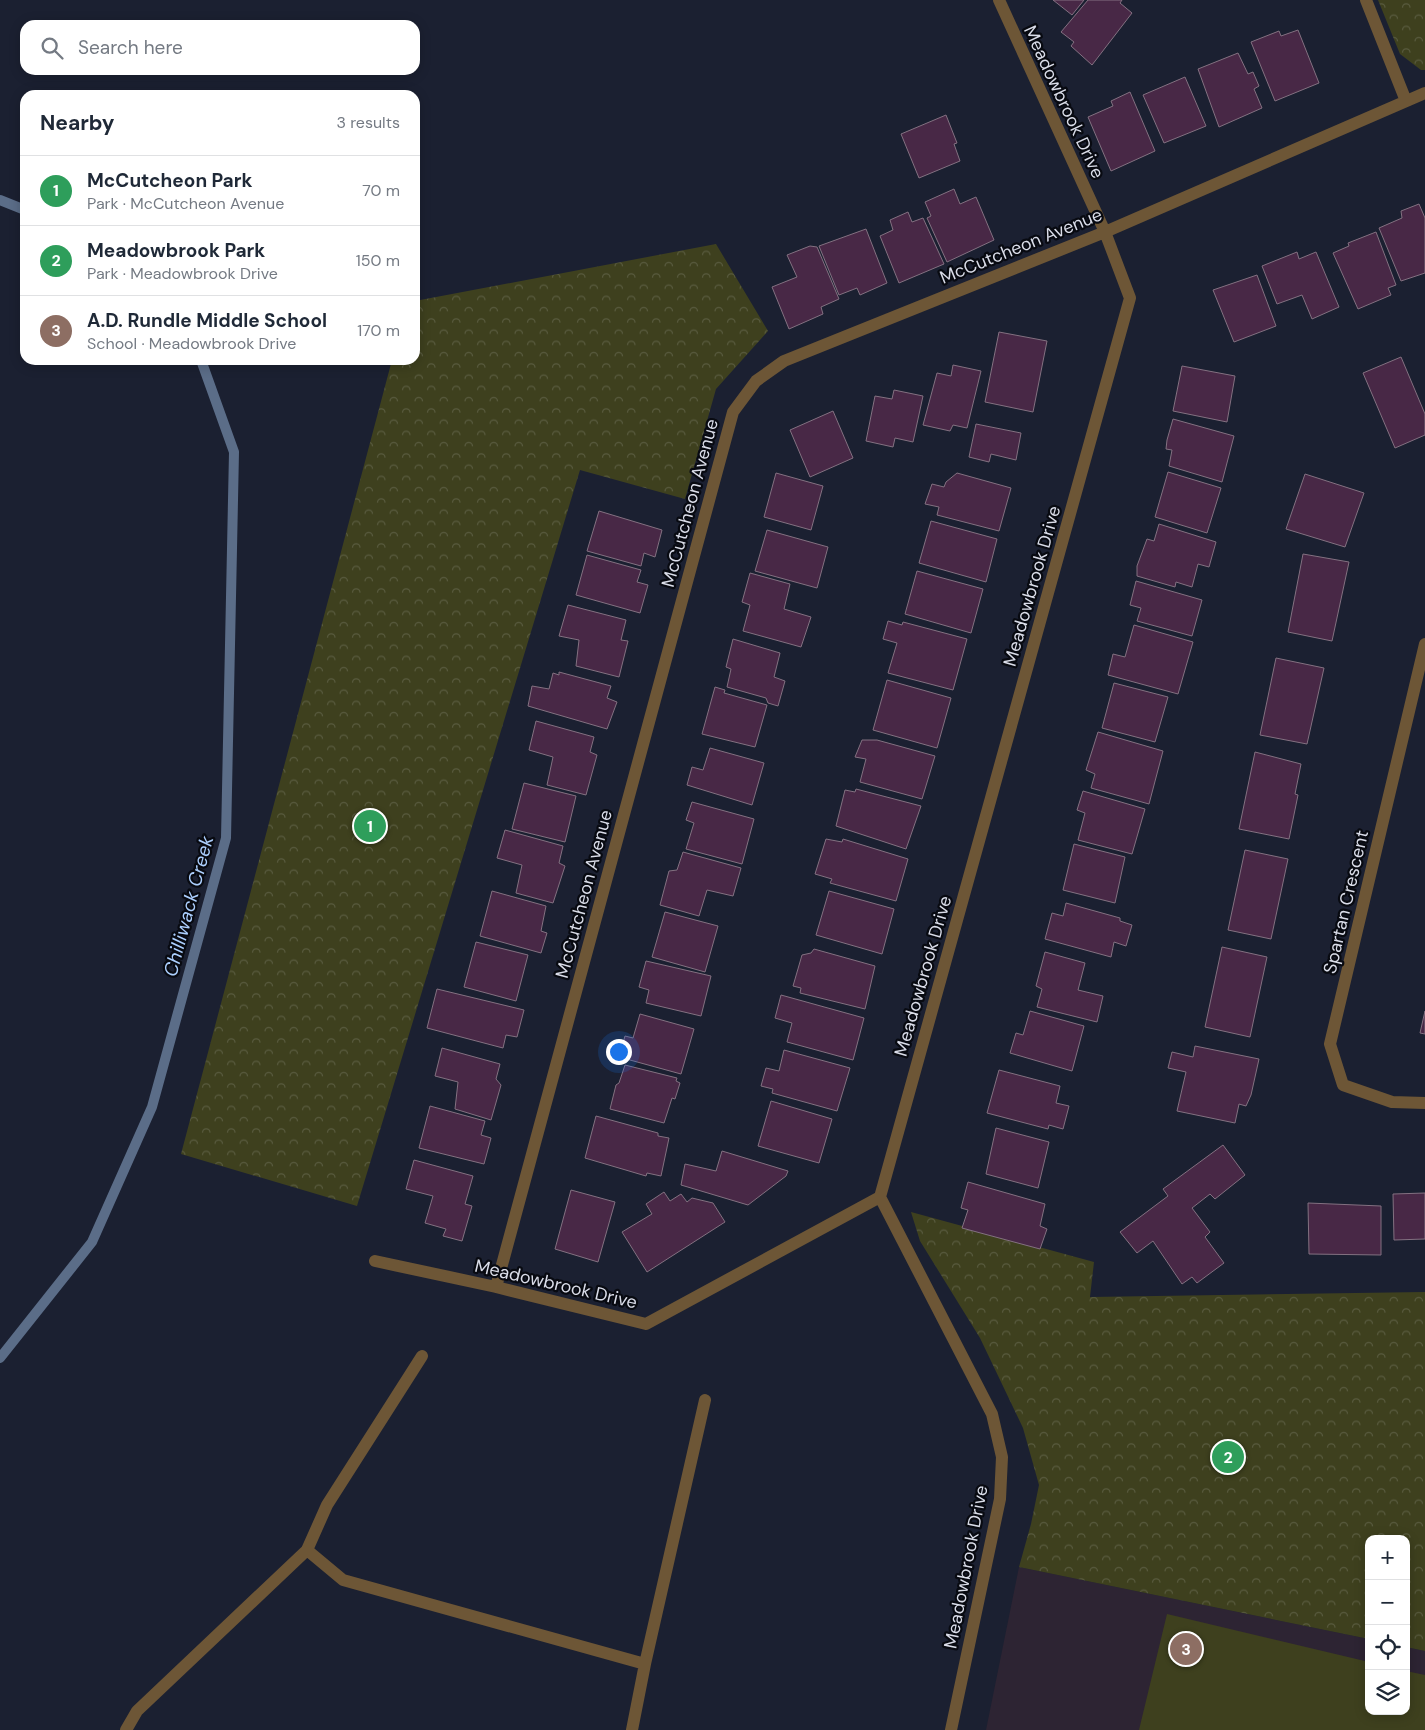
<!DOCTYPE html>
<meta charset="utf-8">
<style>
:root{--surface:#fff;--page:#f6f6f7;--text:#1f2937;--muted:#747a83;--line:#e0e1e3;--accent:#36737a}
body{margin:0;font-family:"DM Sans",sans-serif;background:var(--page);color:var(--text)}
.controls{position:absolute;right:15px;bottom:15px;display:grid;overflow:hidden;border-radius:10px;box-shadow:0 2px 12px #0003}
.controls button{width:45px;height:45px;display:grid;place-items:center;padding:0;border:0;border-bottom:1px solid var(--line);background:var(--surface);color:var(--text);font:25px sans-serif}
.you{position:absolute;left:618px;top:1051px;width:18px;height:18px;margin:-12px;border:4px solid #fff;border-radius:50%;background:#1a73e8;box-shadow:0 0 0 8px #1a73e833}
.badge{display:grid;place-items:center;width:32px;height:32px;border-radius:50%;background:var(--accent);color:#fff;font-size:16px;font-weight:700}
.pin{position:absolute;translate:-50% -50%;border:2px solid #fff;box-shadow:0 1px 5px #0006}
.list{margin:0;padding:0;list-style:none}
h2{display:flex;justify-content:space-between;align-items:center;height:65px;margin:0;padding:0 20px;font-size:21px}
h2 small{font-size:16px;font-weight:400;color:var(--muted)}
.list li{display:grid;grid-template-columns:32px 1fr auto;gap:15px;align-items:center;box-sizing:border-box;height:70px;padding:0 20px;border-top:1px solid var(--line)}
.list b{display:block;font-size:19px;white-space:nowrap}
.list p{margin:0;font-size:16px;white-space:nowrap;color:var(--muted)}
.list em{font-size:16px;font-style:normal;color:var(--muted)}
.icon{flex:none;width:28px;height:28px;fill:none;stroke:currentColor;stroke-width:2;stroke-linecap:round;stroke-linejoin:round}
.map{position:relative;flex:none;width:1425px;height:1730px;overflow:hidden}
.search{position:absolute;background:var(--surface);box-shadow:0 2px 12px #0003;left:20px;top:20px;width:400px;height:55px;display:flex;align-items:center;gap:12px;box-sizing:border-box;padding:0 18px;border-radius:15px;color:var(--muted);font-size:19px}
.panel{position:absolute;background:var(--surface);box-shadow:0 2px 12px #0003;left:20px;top:90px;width:400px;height:275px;border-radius:15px}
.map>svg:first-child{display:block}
.education{fill:#2d2433}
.park{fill:url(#park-crowns)}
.pitch{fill:#3e401e}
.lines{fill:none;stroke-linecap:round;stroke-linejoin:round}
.stream{stroke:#5b6d88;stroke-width:10}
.building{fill:#482846;stroke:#837181}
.service{stroke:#6d5636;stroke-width:12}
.minor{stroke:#6d5636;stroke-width:12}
.labels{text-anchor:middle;stroke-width:4.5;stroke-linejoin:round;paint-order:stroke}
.street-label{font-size:18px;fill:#dadde9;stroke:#080a11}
.water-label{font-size:19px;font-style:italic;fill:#accffe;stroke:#080a11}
</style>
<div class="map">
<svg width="1425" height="1730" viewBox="0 0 1425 1730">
<defs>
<pattern id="park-crowns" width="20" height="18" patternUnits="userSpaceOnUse" patternTransform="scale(1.25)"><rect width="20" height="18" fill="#3e401e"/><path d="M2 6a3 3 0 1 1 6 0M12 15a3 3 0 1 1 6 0" fill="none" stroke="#595b3f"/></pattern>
</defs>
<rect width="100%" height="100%" fill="#1b2031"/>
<path class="education" d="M1019 1567 1369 1639V1711H1406V1647L1425 1651V1730H986Z"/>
<path class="park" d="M1378 0H1425V70H1421L1400 54Z
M716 244 768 331 716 389 685 499 580 470 357 1206 181 1154 392 360H415V301Z
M911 1212 1094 1262 1090 1297 1425 1292V1651L1406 1647V1539H1369V1639L1019 1567 1031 1524 1039 1485 1023 1428 980 1338 920 1241Z"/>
<path class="pitch" d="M1167 1614 1369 1662V1711H1406V1671L1425 1675V1730H1139Z"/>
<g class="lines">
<path class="stream" d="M0 200 25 210
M0 1358 92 1242 152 1107 226 838 234 452 201 360"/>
</g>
<path class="building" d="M1053 0H1084L1072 15Z
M1088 0H1122L1120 3 1132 13 1092 65 1071 46 1074 42 1061 32Z
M1298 30 1319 83 1275 101 1251 42 1279 31 1281 36Z
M1238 53 1248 74 1253 72 1259 86 1254 89 1262 108 1219 127 1198 69Z
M1185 77 1206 126 1164 143 1143 95Z
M1130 92 1155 151 1111 171 1088 117 1113 106 1111 101Z
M946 115 957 143 954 144 960 161 919 178 901 134Z
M954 189 960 204 976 197 994 240 947 262 927 218 931 216 925 202Z
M1419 204 1425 218V273L1401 281 1379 228 1402 218 1401 211Z
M908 212 912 222 923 218 944 264 899 283 880 236 893 230 890 220Z
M866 229 887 283 860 295 857 288 839 295 819 246Z
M1376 232 1396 285 1388 288 1391 295 1358 309 1333 253 1349 246 1348 243Z
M810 246 817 247 839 299 821 307 823 314 789 329 772 287 797 277 787 255Z
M1297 252 1299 259 1316 252 1339 307 1312 319 1302 295 1277 304 1262 266Z
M1257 275 1276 326 1234 342 1213 290Z
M999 332 1047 341 1033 412 985 402Z
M1401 357 1425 414V435L1395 448 1363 373Z
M953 365 981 371 967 428 953 425 950 431 923 425 937 373 951 376Z
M1182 366 1235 376 1227 422 1173 411Z
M894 390 923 396 913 442 895 438 893 447 866 441 875 396 892 399Z
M833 411 853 458 810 477 790 430Z
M1173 419 1234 436 1222 482 1169 466 1172 450 1166 449 1167 440Z
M976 424 1021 433 1016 460 991 454 989 462 969 457Z
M1168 472 1221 488 1207 533 1155 517Z
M776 473 823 486 811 530 764 517Z
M957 473 1011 488 999 531 937 515 939 507 925 504 932 484 944 487 946 482Z
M1305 474 1364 493 1345 547 1286 529Z
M599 511 662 530 655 557 644 553 641 566 587 551Z
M931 521 997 539 986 582 919 563Z
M1159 524 1216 542 1209 567 1198 564 1192 587 1176 582 1175 587 1137 576V566L1147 539 1154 541Z
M767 530 828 547 817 588 755 571Z
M1303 554 1349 562 1332 641 1288 632Z
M587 555 641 570 637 582 648 585 640 613 576 595Z
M917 571 983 589 971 633 905 614Z
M750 573 790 584 784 609 811 617 801 647 743 631 750 605 742 602Z
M1136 581 1202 600 1192 636 1137 621 1141 608 1130 605Z
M568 605 626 620 621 640 628 641 619 677 576 666 579 640 559 636Z
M888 621 902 625 903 622 967 639 953 690 888 673 897 643 883 639Z
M1134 625 1193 642 1178 694 1108 675 1113 654 1125 657Z
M733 639 780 653 774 677 785 681 778 706 768 703 766 698 727 687 731 669 726 667Z
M1276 658 1324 668 1307 744 1260 735Z
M559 672 611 686 607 698 617 702 607 729 528 706 532 686 549 689 553 673 559 675Z
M887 680 951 698 937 748 873 730Z
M1114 683 1168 697 1155 742 1102 728Z
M715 687 725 690 724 693 767 705 755 747 702 734Z
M536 721 594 737 590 752 597 755 586 795 547 785 553 757 529 750Z
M1098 732 1163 751 1149 804 1091 788 1095 774 1086 770Z
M862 740H877L935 756 922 799 860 782 866 759 855 757Z
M710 748 764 763 752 805 687 785 692 767 703 770Z
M1255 752 1301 764 1295 794 1298 795 1289 839 1239 829Z
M524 783 576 796 565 842 512 829Z
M856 789 921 806 906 849 836 826 845 790 855 792Z
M1083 791 1145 809 1132 854 1078 840 1085 813 1077 810Z
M692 802 754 819 742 864 686 849 694 823 686 820Z
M505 830 563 846 559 863 565 866 553 903 516 893 522 865 497 858Z
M826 839 842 842 843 839 908 859 896 901 830 883 832 879 815 874Z
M1074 844 1125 857 1115 903 1063 890Z
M1245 850 1288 859 1271 939 1228 930Z
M683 852 741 868 733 896 707 890 699 916 660 905 669 871 677 870Z
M492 891 546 906 541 931 547 933 541 953 480 936Z
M829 891 894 909 882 954 816 935Z
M1066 903 1120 918V921L1132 925 1126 946 1114 942 1111 957 1045 939 1052 913 1063 916Z
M665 912 718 926 705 972 652 957Z
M476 942 528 955 516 1001 464 987Z
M1222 947 1267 957 1250 1037 1205 1027Z
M814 949 875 966 865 1009 800 993 801 988 793 986 802 955 811 953Z
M1045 952 1085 963 1078 990 1103 996 1097 1022 1037 1007 1042 989 1036 986Z
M646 961 711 976 701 1016 646 1003 649 990 639 987Z
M437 989 524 1010 517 1037 506 1035 503 1048 427 1028Z
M781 995 864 1018 853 1060 787 1042 792 1023 775 1018Z
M1030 1011 1084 1026 1072 1071 1010 1053 1016 1033 1023 1035Z
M1425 1011V1034L1420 1033Z
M640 1014 694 1029 681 1074 619 1057 625 1036 633 1038Z
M1195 1046 1259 1059 1251 1095 1246 1106 1239 1104 1235 1123 1177 1111 1186 1072 1168 1068 1172 1052 1193 1057Z
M442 1048 500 1064 496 1079 501 1085 491 1120 455 1109 458 1082 435 1076Z
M784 1050 850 1068 837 1111 772 1093 773 1089 761 1086 766 1068 779 1071Z
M625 1065 677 1078 676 1081 680 1083 675 1099 672 1098 664 1123 610 1109 616 1085 619 1083Z
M999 1070 1060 1086 1056 1103 1069 1106 1063 1129 1049 1125 1048 1129 987 1113Z
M771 1101 832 1119 819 1163 758 1146Z
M430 1106 485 1121 481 1135 491 1138 484 1164 419 1148Z
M596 1116 658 1133V1136L669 1138 661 1176 647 1173 646 1176 585 1158Z
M996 1128 1049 1142 1038 1188 986 1174Z
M1223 1145 1245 1175 1215 1199 1210 1194 1192 1208 1210 1232 1205 1237 1224 1263 1197 1283 1192 1277 1182 1284 1153 1241 1137 1253 1120 1232 1168 1196 1163 1189Z
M722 1151 788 1171 786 1176 748 1205 681 1185 685 1164 716 1171Z
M414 1160 473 1176 465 1204 472 1206 462 1241 443 1236 446 1229 425 1223 433 1196 406 1189Z
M968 1182 1045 1204 1040 1226 1047 1229 1040 1249 962 1228 968 1210 961 1208Z
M571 1190 615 1202 598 1262 555 1249Z
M664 1192 670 1201 681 1194 687 1202 692 1198 713 1203 725 1222 647 1272 622 1232 652 1214 646 1204Z
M1425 1193V1239L1394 1240 1393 1194Z
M1308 1203 1381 1206V1255L1309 1254Z"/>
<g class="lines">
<path class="service" d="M307 1550 343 1580 645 1664 705 1400
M126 1730 137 1711 307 1550 327 1505 422 1356
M632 1730 645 1664"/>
<path class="minor" d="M1366 0 1406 101
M1425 644 1330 1044 1343 1085 1392 1102 1425 1103
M375 1261 496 1287 646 1324 880 1197
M496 1287 733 412 756 381 784 361 1105 232 1425 93
M951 1730 1000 1499 1002 1457 992 1414 880 1197 1130 298 1105 232 999 0"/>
</g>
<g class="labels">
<g class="street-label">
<text transform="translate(1064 102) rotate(65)" y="6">Meadowbrook Drive</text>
<text transform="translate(1021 246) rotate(-22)" y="6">McCutcheon Avenue</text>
<text transform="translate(690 503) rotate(-75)" y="6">McCutcheon Avenue</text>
<text transform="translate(1032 586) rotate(-74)" y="6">Meadowbrook Drive</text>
<text transform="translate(584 894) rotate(-75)" y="6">McCutcheon Avenue</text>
<text transform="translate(1346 902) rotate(-77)" y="6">Spartan Crescent</text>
<text transform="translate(923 976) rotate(-74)" y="6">Meadowbrook Drive</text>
<text transform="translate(556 1284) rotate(13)" y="6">Meadowbrook Drive</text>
<text transform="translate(966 1567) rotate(-79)" y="6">Meadowbrook Drive</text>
</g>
<g class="water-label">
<text transform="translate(188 906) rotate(-75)" y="7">Chilliwack Creek</text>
</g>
</g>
</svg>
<div class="controls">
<button>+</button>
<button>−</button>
<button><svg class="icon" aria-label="locate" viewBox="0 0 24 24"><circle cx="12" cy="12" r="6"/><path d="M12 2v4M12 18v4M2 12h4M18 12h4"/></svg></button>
<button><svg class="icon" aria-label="layers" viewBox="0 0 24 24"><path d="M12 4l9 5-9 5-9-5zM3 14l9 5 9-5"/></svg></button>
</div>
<div class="you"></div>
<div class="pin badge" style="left:370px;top:826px;background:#2e9e5b">1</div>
<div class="pin badge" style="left:1228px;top:1457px;background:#2e9e5b">2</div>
<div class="pin badge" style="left:1186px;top:1649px;background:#8d6e63">3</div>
<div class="search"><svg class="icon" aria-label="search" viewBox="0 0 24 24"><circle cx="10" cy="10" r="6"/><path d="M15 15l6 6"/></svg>Search here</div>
<section class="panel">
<h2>Nearby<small>3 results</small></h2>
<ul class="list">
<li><span class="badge" style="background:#2e9e5b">1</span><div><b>McCutcheon Park</b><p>Park · McCutcheon Avenue</p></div><em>70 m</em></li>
<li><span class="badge" style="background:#2e9e5b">2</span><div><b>Meadowbrook Park</b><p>Park · Meadowbrook Drive</p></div><em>150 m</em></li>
<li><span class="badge" style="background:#8d6e63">3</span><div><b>A.D. Rundle Middle School</b><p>School · Meadowbrook Drive</p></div><em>170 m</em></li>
</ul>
</section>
</div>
